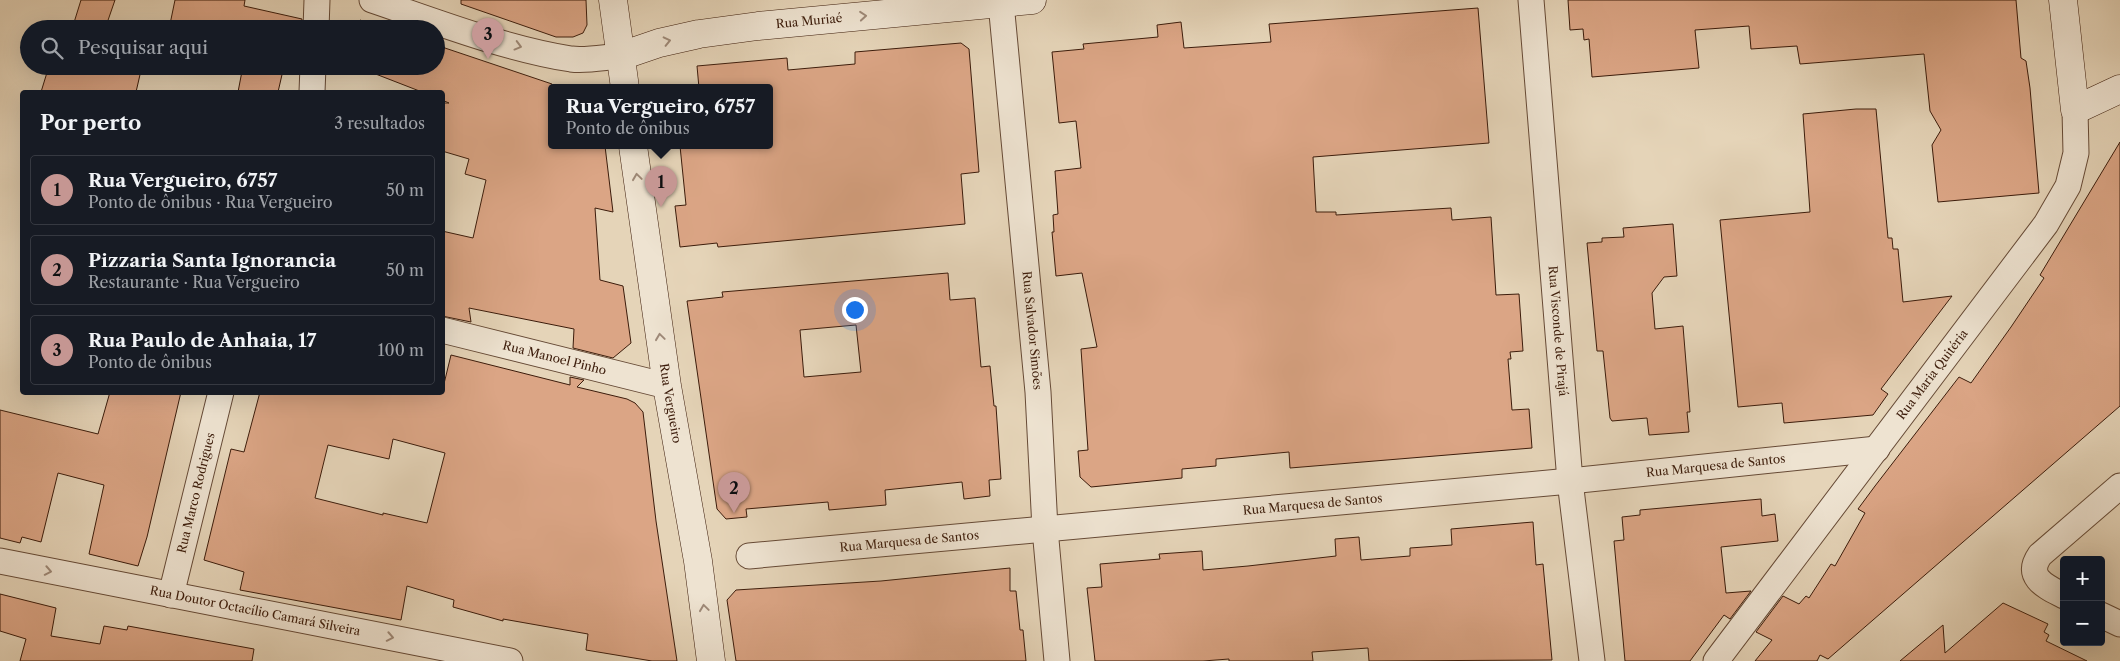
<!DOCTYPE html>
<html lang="pt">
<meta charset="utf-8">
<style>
:root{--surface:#171b24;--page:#20242c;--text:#f1f3f6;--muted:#9ea1a6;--line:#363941;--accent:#c59692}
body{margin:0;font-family:"Libre Caslon Text",serif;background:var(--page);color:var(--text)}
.controls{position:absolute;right:15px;bottom:15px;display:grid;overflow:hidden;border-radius:5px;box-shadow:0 5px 20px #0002}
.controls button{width:45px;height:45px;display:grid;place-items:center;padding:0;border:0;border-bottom:1px solid var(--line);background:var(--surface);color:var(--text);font:25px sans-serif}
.you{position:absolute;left:854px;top:309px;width:18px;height:18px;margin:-12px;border:4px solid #fff;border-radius:50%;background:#1a73e8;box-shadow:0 0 0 8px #1a73e833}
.badge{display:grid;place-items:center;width:32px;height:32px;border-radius:50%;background:var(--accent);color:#111;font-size:16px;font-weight:700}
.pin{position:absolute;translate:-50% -41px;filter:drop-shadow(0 1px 2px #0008)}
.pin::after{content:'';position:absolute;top:26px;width:18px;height:15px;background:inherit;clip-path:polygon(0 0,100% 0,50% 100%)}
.popup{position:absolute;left:548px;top:84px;width:225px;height:65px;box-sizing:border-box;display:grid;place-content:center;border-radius:5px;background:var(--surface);filter:drop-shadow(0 1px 4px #0005);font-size:16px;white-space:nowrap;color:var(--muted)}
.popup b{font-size:19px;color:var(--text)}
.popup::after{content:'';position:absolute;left:50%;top:100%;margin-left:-10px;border:10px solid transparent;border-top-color:var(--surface)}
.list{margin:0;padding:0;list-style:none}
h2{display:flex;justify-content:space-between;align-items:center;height:65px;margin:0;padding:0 20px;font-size:21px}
h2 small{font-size:16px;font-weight:400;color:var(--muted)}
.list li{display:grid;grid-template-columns:32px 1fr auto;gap:15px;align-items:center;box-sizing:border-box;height:70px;margin:0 10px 10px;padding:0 10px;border:1px solid var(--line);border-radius:5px}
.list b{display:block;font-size:19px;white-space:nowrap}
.list p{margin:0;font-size:16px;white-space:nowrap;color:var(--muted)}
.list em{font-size:16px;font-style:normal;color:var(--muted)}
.icon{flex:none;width:28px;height:28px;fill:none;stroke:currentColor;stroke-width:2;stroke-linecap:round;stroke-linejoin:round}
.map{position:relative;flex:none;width:2120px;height:661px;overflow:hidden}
.search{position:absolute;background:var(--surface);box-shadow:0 5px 20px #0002;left:20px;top:20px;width:425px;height:55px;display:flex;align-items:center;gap:12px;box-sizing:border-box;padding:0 18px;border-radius:28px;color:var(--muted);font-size:19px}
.panel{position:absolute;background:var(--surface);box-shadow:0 5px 20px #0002;left:20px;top:90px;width:425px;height:305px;border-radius:5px}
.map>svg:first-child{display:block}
.building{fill:#dba585;stroke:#3c1c0b;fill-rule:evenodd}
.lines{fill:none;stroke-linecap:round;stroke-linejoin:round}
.street-casing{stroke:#664a36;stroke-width:27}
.secondary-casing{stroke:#3c1c0b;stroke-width:29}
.street{stroke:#eee3d1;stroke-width:25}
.secondary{stroke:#eee3d1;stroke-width:28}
.oneway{stroke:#9e8978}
.labels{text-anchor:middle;stroke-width:4.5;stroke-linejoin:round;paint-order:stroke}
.street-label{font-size:12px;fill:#3c1c0b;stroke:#eee3d1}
</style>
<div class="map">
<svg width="2120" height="661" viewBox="0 0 2120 661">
<rect width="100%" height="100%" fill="#e5d4b8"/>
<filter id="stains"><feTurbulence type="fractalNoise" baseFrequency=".004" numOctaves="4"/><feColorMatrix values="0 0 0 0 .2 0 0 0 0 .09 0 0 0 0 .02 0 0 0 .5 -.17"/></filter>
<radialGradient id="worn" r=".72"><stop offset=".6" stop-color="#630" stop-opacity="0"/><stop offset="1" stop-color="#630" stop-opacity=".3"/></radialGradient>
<path class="building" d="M81 0H115L105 29H72Z
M175 0H245L244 6 302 19 301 29H169Z
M461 0H586L587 25 583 33 573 37H556L461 4Z
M1568 0H2016L2021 58 2026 61 2030 88 2039 193 1938 202 1932 145 1941 130 1930 111 1924 54 1800 64 1797 46 1751 49 1749 26 1695 30 1699 68 1592 77 1589 39 1584 40 1583 29 1570 30Z
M1478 8 1489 143 1313 157 1316 212H1336V215L1451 208 1452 220 1491 217 1496 295 1519 294 1523 351 1510 352 1511 359H1508L1512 410 1529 409 1532 448 1290 468 1289 452 1216 459V466L1182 469V478L1091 487 1080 477 1078 451 1088 450 1081 349 1097 347 1082 273 1056 276 1052 232H1054L1053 215 1058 214 1055 171 1081 168 1076 121 1059 123 1052 52 1084 49 1083 44 1158 37 1157 25 1181 22 1184 48 1271 42 1269 24Z
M360 20 387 29H357Z
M961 43 969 49 979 172 961 174 965 224 718 247 717 243 680 247 675 206 686 205 680 146H770V88H699L697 66 787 58 788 70 855 64V52Z
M436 45 552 84V146H605L613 212 595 208 600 280 623 286 631 343 613 358 573 348 574 329 469 308 471 322 442 316V231L473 238 486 180 465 174 469 159 442 151V103H449L442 100V92H422L355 66H436Z
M49 66H142L136 92H41Z
M243 66H284L278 92H238Z
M1856 109H1876L1888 238H1892L1893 249H1898L1903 302 1952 296 1881 389 1888 394 1873 415 1784 423 1782 403 1738 407 1720 220 1810 212 1803 114Z
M2120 142V406L1828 659 1820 655 1817 661H1755L1772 640 1756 632 1783 596 1799 604 1806 596 1809 598 1831 564 1835 566 1865 513 1858 509 1875 486 1959 377 1971 383 2011 327 2044 278 2040 275Z
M1673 224 1677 276 1664 277 1652 293 1655 329 1683 326 1690 412H1687L1689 432 1649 435 1647 418 1612 421 1610 418 1603 351H1597L1587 243 1602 242V238L1624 237 1623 228Z
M948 273 950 300 975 298 981 367 990 366 994 406H996L1001 479 989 480 990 496 964 499 962 482 885 490 886 505 829 510 828 502 746 509 747 517 726 519 717 509 687 301 723 297 722 292ZM856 325 861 372 804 377 800 330Z
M451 355 570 385V377L584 380 577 387 627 399 635 403 643 412 656 521 677 661H652L586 650 588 634 503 619V621L453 607 454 600 407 586 401 620 240 590 244 572 204 560 231 449 244 452 260 392H442ZM393 439 445 453 427 523 383 513V515L315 498 328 445 389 459Z
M110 392H181L147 537 138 566 89 554 104 485 58 473 41 542 22 537 20 543 0 538V410L98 434Z
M1761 499 1762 516 1775 514 1778 541 1721 547 1726 593 1751 591 1730 619 1724 615 1690 661H1625L1614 541 1624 540 1622 517 1640 515V510Z
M1533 522 1536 565 1543 564 1552 660 1369 661 1368 648 1312 652 1313 661H1229V659L1203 661H1095L1087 588 1102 587 1100 564 1160 559 1159 554 1202 551 1203 570 1248 566 1336 556 1335 539 1359 537 1361 560 1410 556V548L1452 545 1451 529Z
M1010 568V591H1016L1020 630H1023L1026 661H736L727 600 736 590 881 581Z
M0 594 56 608 51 636 100 644 104 626 127 630 128 626 254 649 252 661H20L26 639 0 631Z
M2003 603 2048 624 2044 632 2049 635 2046 641 2087 661H1900L1943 625 1945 653Z"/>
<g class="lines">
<defs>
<g id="street">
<path d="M372 0C434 21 506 49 571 59 587 61 605 57 621 56"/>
<path id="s1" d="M1531 0 1570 481 1592 661"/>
<path id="s2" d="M1001 3 1038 392 1045 529 1057 661"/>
<path d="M316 29 317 0"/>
<path d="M312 92 313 66"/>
<path id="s3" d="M442 330 667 386"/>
<path id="s4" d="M749 556 1570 481 1877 449"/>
<path id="s5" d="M0 561 510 661"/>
<path id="s6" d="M171 595 221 392"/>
<path d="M2064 596C2047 587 2024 578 2040 555L2120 486"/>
<path d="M2101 615 2120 624"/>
<path id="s7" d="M1716 661 2046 224 2068 186 2076 153 2075 110"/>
</g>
<g id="secondary">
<path d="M613 0 625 88"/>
<path d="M2063 0 2075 110 2120 89"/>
<path id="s8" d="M621 56 659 43 699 34 758 26 1032 0"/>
<path id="s9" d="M633 146 667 386 698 561 711 661"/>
</g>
</defs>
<use href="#street" class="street-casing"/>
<use href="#secondary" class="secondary-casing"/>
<use href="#street" class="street"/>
<use href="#secondary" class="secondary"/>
</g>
<defs><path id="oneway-chevron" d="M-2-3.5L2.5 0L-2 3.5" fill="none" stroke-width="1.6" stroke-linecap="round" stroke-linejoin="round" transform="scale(1.25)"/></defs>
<g class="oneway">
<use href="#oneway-chevron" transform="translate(863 16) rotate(-5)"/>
<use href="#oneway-chevron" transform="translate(667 41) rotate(-13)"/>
<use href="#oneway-chevron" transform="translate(518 46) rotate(15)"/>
<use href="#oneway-chevron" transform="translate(637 177) rotate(-98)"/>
<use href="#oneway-chevron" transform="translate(660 337) rotate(-98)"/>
<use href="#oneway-chevron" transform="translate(48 571) rotate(11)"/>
<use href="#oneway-chevron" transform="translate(704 608) rotate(-98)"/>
<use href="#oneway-chevron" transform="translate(390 637) rotate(11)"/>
</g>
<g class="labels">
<g class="street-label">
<text dy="4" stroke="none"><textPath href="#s8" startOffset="192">Rua Muriaé</textPath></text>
<text dy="4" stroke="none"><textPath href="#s2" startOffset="329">Rua Salvador Simões</textPath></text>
<text dy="4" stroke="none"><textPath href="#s1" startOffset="332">Rua Visconde de Pirajá</textPath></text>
<text dy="4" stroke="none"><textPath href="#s3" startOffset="116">Rua Manoel Pinho</textPath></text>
<text dy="4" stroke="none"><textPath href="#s7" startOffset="359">Rua Maria Quitéria</textPath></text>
<text dy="4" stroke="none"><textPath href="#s9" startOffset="260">Rua Vergueiro</textPath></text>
<text dy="4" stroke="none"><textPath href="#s4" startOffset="971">Rua Marquesa de Santos</textPath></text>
<text dy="4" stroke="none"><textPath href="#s6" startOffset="105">Rua Marco Rodrigues</textPath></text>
<text dy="4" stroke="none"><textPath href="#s4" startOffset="566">Rua Marquesa de Santos</textPath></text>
<text dy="4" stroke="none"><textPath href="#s4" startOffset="161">Rua Marquesa de Santos</textPath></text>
<text dy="4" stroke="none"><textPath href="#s5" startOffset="260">Rua Doutor Octacílio Camará Silveira</textPath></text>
</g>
</g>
<rect width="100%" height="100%" filter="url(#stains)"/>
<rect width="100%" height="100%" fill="url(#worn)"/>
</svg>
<div class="controls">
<button>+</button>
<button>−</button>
</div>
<div class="you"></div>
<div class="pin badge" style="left:661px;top:207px">1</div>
<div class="popup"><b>Rua Vergueiro, 6757</b>Ponto de ônibus</div>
<div class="pin badge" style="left:734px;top:513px">2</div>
<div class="pin badge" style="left:488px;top:59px">3</div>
<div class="search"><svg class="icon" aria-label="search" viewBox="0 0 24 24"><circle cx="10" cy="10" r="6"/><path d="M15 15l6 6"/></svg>Pesquisar aqui</div>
<section class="panel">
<h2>Por perto<small>3 resultados</small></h2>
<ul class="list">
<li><span class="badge">1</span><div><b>Rua Vergueiro, 6757</b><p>Ponto de ônibus · Rua Vergueiro</p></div><em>50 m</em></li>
<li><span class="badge">2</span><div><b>Pizzaria Santa Ignorancia</b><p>Restaurante · Rua Vergueiro</p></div><em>50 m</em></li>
<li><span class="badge">3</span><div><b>Rua Paulo de Anhaia, 17</b><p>Ponto de ônibus</p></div><em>100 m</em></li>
</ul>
</section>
</div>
